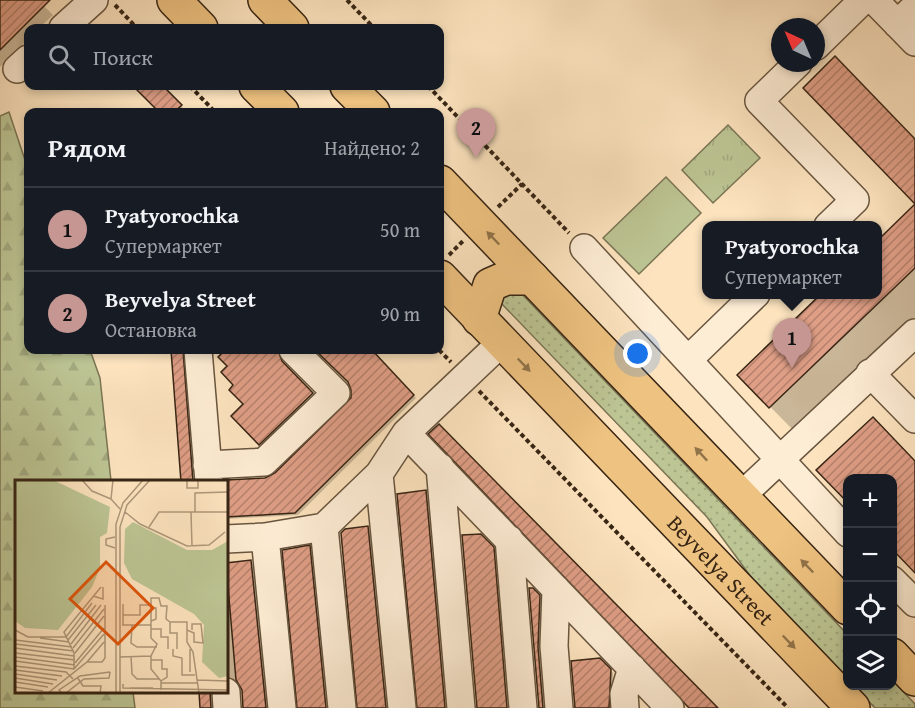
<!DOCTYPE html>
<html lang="ru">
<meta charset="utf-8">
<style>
:root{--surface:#171b24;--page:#242831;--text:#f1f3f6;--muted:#9ea1a6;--line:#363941;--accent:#c59692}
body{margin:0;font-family:"Gentium Book Plus",serif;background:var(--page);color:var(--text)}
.controls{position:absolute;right:18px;bottom:18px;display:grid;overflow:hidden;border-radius:12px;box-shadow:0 3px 9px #0003}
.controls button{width:54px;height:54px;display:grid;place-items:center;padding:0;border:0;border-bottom:2px solid var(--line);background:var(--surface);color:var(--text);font:30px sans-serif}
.compass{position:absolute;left:771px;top:18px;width:54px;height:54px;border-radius:50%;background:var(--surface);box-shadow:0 3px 9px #0003;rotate:316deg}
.you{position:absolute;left:638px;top:354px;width:21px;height:21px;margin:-15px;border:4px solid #fff;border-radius:50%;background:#1a73e8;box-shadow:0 0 0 9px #1a73e833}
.badge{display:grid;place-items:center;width:39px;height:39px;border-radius:50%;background:var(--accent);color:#111;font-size:20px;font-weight:700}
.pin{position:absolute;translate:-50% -50px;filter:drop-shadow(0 2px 3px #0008)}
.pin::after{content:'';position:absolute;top:32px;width:21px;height:18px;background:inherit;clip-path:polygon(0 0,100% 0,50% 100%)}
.popup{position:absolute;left:702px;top:221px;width:180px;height:78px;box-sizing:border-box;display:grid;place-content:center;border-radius:12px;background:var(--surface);filter:drop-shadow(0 2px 4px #0005);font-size:20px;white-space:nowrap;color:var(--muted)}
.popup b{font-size:22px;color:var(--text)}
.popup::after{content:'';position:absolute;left:50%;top:100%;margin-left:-12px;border:12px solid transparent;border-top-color:var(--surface)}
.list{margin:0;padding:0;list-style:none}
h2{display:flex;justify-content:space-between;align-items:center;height:78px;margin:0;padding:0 24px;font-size:26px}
h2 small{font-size:20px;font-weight:400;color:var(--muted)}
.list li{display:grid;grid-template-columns:39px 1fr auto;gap:18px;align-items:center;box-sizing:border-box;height:84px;padding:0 24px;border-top:2px solid var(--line)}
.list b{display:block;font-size:22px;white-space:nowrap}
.list p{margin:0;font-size:20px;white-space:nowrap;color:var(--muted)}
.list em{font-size:20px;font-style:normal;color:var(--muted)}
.icon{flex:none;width:33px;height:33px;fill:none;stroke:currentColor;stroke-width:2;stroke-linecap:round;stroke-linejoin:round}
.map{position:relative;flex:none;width:915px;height:708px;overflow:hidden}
.search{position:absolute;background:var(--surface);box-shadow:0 3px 9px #0003;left:24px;top:24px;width:420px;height:66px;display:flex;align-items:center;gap:15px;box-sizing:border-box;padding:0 21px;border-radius:12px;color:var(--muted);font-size:22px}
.panel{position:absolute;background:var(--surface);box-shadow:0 3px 9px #0003;left:24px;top:108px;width:420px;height:246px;border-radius:12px}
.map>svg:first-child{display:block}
.grass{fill:url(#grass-dots);stroke:#7a7554;stroke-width:1.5}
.forest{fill:url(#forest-firs);stroke:#7a7554;stroke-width:1.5}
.park{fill:url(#park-tufts);stroke:#7a7554;stroke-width:1.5}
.garden{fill:#bdc594;stroke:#7a7554;stroke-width:1.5}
.shadow{fill:#0003}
.building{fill:url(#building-hatch);stroke:#372514;stroke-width:1.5}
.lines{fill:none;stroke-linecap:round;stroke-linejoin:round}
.minor-casing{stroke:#68553f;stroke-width:30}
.major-casing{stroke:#372514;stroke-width:36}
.path{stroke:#372514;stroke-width:4;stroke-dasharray:4.5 3;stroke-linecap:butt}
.minor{stroke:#feedd5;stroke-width:27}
.major{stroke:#eec280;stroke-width:33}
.oneway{fill:#92744a}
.labels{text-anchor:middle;stroke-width:5;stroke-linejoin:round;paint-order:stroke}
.street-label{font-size:22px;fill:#372514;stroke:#feedd5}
.inset-road{fill:none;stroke:#ae987b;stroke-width:1.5}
.view{fill:#df560c;fill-opacity:0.15;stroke:#df560c;stroke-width:3}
.inset-edge{fill:none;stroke:#372514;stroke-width:3}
</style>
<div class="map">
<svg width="915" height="708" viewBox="0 0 915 708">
<defs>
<pattern id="grass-dots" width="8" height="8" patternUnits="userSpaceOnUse" patternTransform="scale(1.5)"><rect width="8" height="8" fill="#bdc594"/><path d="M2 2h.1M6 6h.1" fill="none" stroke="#a3a97f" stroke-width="1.8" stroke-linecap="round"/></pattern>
<pattern id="forest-firs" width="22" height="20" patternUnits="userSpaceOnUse" patternTransform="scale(1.5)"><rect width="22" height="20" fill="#bdc594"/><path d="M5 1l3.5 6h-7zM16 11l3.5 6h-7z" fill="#a3a97f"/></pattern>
<pattern id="park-tufts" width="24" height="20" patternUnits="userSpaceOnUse" patternTransform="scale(1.5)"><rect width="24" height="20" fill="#bdc594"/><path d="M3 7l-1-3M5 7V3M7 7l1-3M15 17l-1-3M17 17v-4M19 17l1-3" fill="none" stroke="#a3a97f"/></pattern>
<pattern id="building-hatch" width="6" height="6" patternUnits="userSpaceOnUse" patternTransform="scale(1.5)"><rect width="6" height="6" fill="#df9e86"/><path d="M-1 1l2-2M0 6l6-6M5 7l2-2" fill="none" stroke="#b6816c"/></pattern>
</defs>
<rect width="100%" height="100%" fill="#fde4bf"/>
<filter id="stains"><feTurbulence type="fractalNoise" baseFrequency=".00333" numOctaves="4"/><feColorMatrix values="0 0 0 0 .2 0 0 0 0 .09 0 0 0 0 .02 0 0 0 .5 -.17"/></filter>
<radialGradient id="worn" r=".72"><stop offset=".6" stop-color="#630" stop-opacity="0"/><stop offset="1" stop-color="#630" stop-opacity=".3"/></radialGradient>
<path class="grass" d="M504 289 518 290 847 634V679L754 581 707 517 501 303Z
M893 681 915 704V708H875L854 686H892Z"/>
<path class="forest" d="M9 112 28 169V350H90L100 378 111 481 16 482V692H133L135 708H0V116Z"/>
<path class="park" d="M728 125 760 158 713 203 682 170Z"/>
<path class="garden" d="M666 177 701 213 639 274 603 238Z"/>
<path class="shadow" d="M0 0H38L53 15 39 28H28V39L0 67Z
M138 86H161L183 108 179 112H161L137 87Z
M915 206V317L795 432 739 375 878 294V242Z
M172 350H186L184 355 196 482H183Z
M227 350H280V359L315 396 263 446 233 416 245 404 235 385Z
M317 350H370L416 398 298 515 226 519V481L265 479 276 475 348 405 353 389 348 381Z
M915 462V570L892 478H848L818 471Z
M426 492 428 494 447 708H419Z
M368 527 370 530 388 708H359Z
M480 535 496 551 509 708H478Z
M309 547 312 550 328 708H299Z
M251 562 254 564 268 708H243V691L236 680H226V565Z
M532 590 542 599 540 651 545 708H540Z
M600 660 613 673 611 708H575L573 662Z
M199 692H214L213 708H201Z"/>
<path class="building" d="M0 0H50L0 50Z
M835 56 915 139V268L769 408 737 375 821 294H878V240L915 204 803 88Z
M133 86H163L182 105 174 112H159Z
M171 350H183L193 482H181Z
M225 350H278L282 361 313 393 259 445 231 416 243 404 229 390 233 385 221 372 227 366 218 357Z
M315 350H372L414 395 295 513 226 517V480L265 478 275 473 351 398V390L348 382Z
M873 417 915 461V573L892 549V478H848V503L816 470Z
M439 424 718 708H689L428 434Z
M426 490 445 708H417L397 494Z
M368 526 386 708H357L341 533 345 529Z
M481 534 494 547 507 708H477L462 535Z
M310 545 326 708H297L282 550Z
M251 560 266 708H243L242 690 236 680 226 563Z
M529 588H533L540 595 538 647 543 708H539Z
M600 658 611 669 609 708H575L571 661Z
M199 692H210L211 708H200Z"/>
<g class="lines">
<defs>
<path id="minor" d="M874 0 915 42
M897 24 915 7
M63 28 94 0
M816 46 863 0
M798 63 759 101 855 200 828 226
M17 69 28 59
M584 248 848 533
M198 350 209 482
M689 359 756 294
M870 373 915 419
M406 433 670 708
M207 465 264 462 336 393 293 350
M440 467 461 708
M379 474 402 708
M741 496 915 333
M324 527 342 708
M265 537 282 708
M226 539 265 537 324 527 379 474 406 433 502 342
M509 539 523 708
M892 580 915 603
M556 589 554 646 559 708
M226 692 227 708
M625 708 624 694 632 668"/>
<g id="major">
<path d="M174 0 201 28"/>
<path d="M265 0 292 28"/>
<path d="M256 86 282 112"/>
<path d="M347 86 373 112"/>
<path d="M440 182 848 608"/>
<path id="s1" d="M440 277 853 708"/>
<path d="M479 319 490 285 506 278H532"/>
<path d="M892 655 915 679"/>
</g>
</defs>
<use href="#minor" class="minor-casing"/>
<use href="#major" class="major-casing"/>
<path class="path" d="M347 0 374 28
M115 5 137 28
M190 86 215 112
M428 86 569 233
M498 207 522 184
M449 255 463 241
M439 350 451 362
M479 391 788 708"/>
<use href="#minor" class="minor"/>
<use href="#major" class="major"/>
</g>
<defs><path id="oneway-solid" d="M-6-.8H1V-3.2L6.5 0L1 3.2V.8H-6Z" transform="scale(1.5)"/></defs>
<g class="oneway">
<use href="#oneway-solid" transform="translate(493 238) rotate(-134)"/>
<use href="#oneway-solid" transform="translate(524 365) rotate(46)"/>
<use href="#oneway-solid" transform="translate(701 454) rotate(-133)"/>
<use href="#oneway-solid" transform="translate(807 566) rotate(-134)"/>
<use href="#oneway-solid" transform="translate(789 642) rotate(46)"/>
</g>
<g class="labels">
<g class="street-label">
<text dy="8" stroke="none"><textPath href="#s1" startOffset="406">Beyvelya Street</textPath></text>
</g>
</g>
<g transform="translate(15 480)">
<rect width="213" height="213" fill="#fde4bf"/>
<path d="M0 0H38L95 27 92 53 85 57V88L77 107 43 150 10 148 0 141Z" fill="#bdc594"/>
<path d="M118 42 172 70H197L213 61V196L204 198 187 182 189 145 179 134 117 99 109 83 110 49Z" fill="#bdc594"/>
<path class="inset-road" d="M67 0 77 11 96 19M98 0 96 19 105 29M172 0V8H183V0M110 32 125 44 172 66 194 65 210 52M176 32 177 66M180 32V13L213 12M134 47 144 32H213M100 68 91 65V59L100 57M78 116 88 119V107M108 135H125V125H136M136 141 141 139V128H136M155 142V153H162V169M107 145H136M108 145V124M117 145 116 163 122 167H142M136 149H146V157H153V169M0 150 13 157H51L77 123M172 150 179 153V162L188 163 186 144H177V150M25 158 54 162M0 160 57 167M53 160 81 125M0 164 59 171M56 164 86 125M0 168 59 176M58 168 89 129M158 169V176L167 178V195H180M0 173 60 180M60 173 89 136M116 176 117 194 122 199H144M0 177 60 185M105 177 136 176M136 180H147V189H152V197L146 201M0 181 59 189 89 154M72 182 89 162M60 183 89 148M0 186 51 192 58 199M59 189V173L49 152 86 107M0 190 47 196M175 192V169M0 194 42 200M62 197 68 206H86L85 213M0 198 38 204M182 200 213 201M0 202 33 207M146 203H183M108 204V208L213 210M0 207 28 211M115 208H138M146 210V201L136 189V176L142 164 136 158V118H144L146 126H152L151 139 155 142H172V162L178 172 184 213M33 213 72 182H87L90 178V125M47 213 44 210 65 196 95 192M51 213 69 199 94 198 95 192M101 213V44L108 23 128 0M105 213V47L112 25 135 0"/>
<path class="view" d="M91 82 138 128 103 164 55 119Z"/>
<rect width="213" height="213" class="inset-edge"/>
</g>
<rect width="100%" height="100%" filter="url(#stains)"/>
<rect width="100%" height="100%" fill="url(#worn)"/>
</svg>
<div class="controls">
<button>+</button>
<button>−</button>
<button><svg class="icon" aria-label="locate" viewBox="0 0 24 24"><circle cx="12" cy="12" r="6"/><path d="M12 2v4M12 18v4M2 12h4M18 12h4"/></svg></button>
<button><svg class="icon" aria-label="layers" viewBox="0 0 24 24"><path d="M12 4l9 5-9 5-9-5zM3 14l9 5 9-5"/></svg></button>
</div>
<svg class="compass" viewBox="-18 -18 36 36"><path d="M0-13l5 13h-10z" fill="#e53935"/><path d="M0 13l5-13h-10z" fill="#9ea1a6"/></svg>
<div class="you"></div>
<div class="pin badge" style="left:792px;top:368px">1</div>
<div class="popup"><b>Pyatyorochka</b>Супермаркет</div>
<div class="pin badge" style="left:476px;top:158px">2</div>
<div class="search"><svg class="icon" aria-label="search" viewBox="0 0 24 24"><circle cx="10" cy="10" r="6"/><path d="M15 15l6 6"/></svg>Поиск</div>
<section class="panel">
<h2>Рядом<small>Найдено: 2</small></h2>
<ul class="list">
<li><span class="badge">1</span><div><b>Pyatyorochka</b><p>Супермаркет</p></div><em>50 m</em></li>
<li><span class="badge">2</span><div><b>Beyvelya Street</b><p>Остановка</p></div><em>90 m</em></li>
</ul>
</section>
</div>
